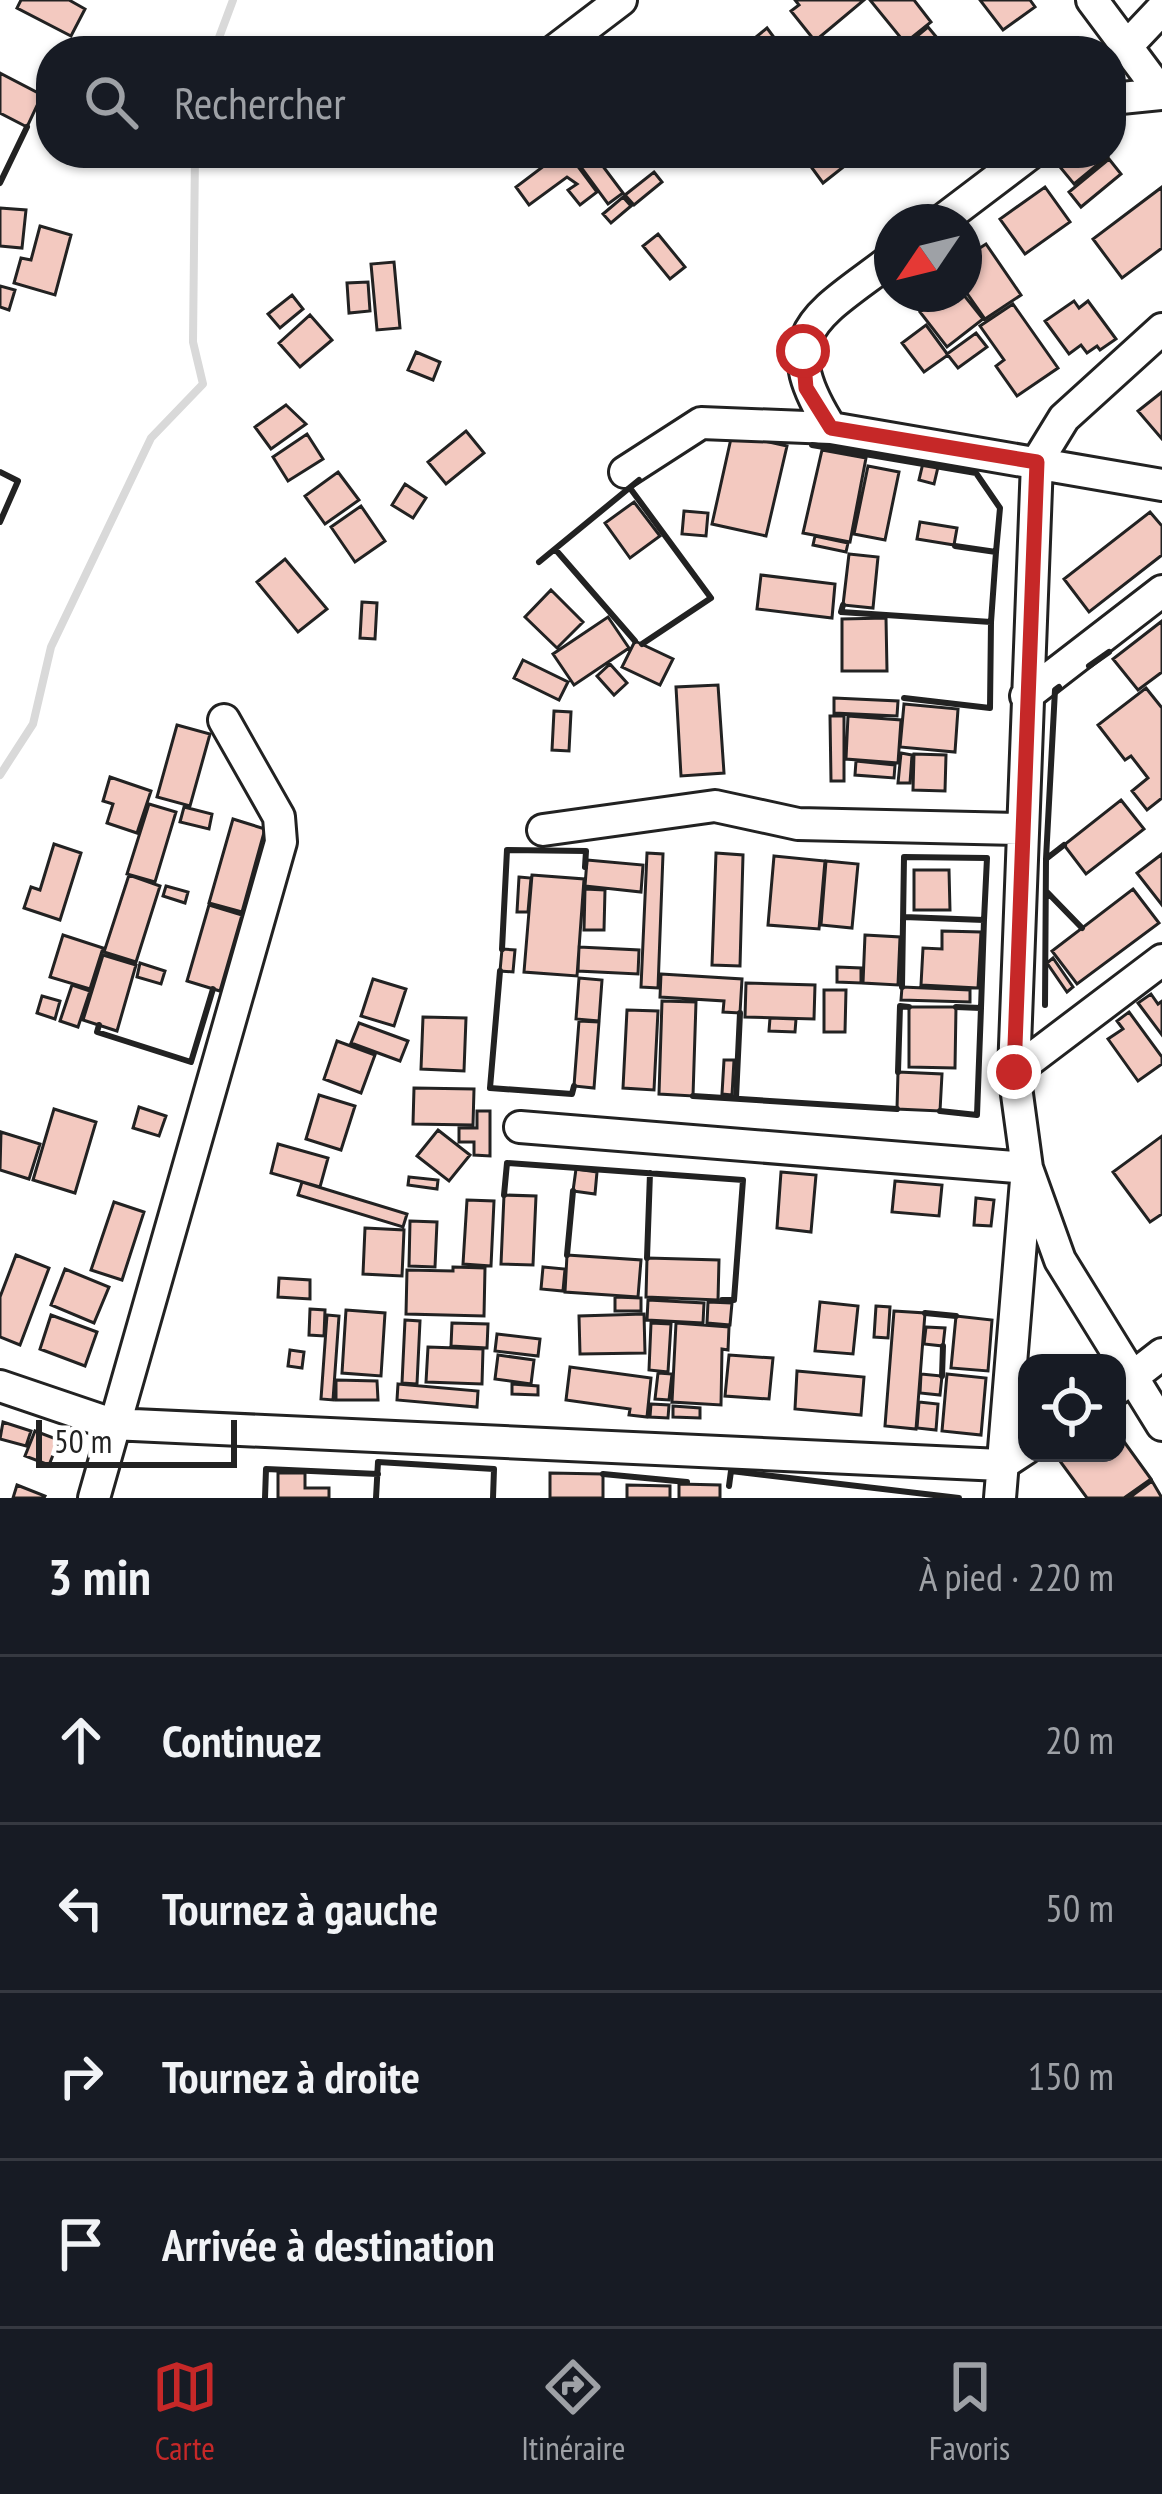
<!DOCTYPE html>
<html lang="fr">
<meta charset="utf-8">
<style>
:root{--surface:#171b24;--page:#242831;--text:#f1f3f6;--muted:#9ea1a6;--line:#363941;--accent:#c62828}
body{margin:0;font-family:"PT Sans Narrow",sans-serif;background:var(--page);color:var(--text)}
.controls{position:absolute;right:36px;bottom:36px;display:grid;overflow:hidden;border-radius:24px;box-shadow:0 3px 9px #0004}
.controls button{width:108px;height:108px;display:grid;place-items:center;padding:0;border:0;border-bottom:3px solid var(--line);background:var(--surface);color:var(--text);font:60px sans-serif}
.compass{position:absolute;left:874px;top:204px;width:108px;height:108px;border-radius:50%;background:var(--surface);box-shadow:0 3px 9px #0004;rotate:235deg}
.scale{position:absolute;left:36px;bottom:30px;width:201px;box-sizing:border-box;padding-left:12px;border:6px solid #222;border-top:0;font-size:33px;line-height:42px;white-space:nowrap;color:#222;-webkit-text-stroke:9px #fff;paint-order:stroke}
.stop{position:absolute;width:36px;height:36px;margin:-27px;border:9px solid #c62828;border-radius:50%;background:#fff}
.stop.end{background:#c62828;border-color:#fff;box-shadow:0 3px 12px #0008}
.list{margin:0;padding:0;list-style:none}
h2{display:flex;justify-content:space-between;align-items:center;height:156px;margin:0;padding:0 48px;font-size:51px}
h2 small{font-size:39px;font-weight:400;color:var(--muted)}
.list li{display:grid;grid-template-columns:78px 1fr auto;gap:36px;align-items:center;box-sizing:border-box;height:168px;padding:0 48px;border-top:3px solid var(--line)}
.list b{display:block;font-size:45px;white-space:nowrap}
.list em{font-size:39px;font-style:normal;color:var(--muted)}
.icon{flex:none;width:66px;height:66px;fill:none;stroke:currentColor;stroke-width:2;stroke-linecap:round;stroke-linejoin:round}
.map{position:relative;flex:none;width:1162px;height:1498px;overflow:hidden}
.search{position:absolute;background:var(--surface);box-shadow:0 3px 9px #0004;left:36px;right:36px;top:36px;height:132px;display:flex;align-items:center;gap:30px;box-sizing:border-box;padding:0 42px;border-radius:48px;color:var(--muted);font-size:45px}
.sheet{height:828px;background:var(--surface)}
nav{display:flex;justify-content:space-around;align-items:center;box-sizing:border-box;height:168px;border-top:3px solid var(--line);background:var(--surface);font-size:33px;color:var(--muted)}
nav a{display:grid;justify-items:center;gap:6px}
nav .on{color:var(--accent)}
.map>svg:first-child{display:block}
.lines{fill:none;stroke-linecap:round;stroke-linejoin:round}
.stream{stroke:#d9d9d9;stroke-width:8}
.building{fill:#f3c9c0;stroke:#222;stroke-width:3}
.minor-casing{stroke:#222;stroke-width:36}
.minor{stroke:#fff;stroke-width:30}
.wall{stroke:#222;stroke-width:6}
.route{stroke:#c62828;stroke-width:15}
</style>
<div class="map">
<svg width="1162" height="1498" viewBox="0 0 1162 1498">
<rect width="100%" height="100%" fill="#fff"/>
<g class="lines">
<path class="stream" d="M214 51 233 0
M0 775 33 724 51 647 151 438 203 384 193 342 195 153"/>
</g>
<path class="building" d="M21 0H69L85 9 71 36 17 8Z
M795 0H864L815 41 791 11 799 5Z
M870 0H914L931 22 905 43Z
M980 0H1030L1035 7 1003 30Z
M928 27 948 51H899Z
M767 28 784 51H766L756 37Z
M0 73 42 95 27 127 0 113Z
M561 153H568L597 192 580 205 568 190 577 184 567 177 529 205 516 187Z
M593 153 623 193 608 204 572 155Z
M801 153H853L856 157 823 183Z
M1076 153H1106L1108 156 1074 184 1060 167Z
M1109 159 1121 174 1081 207 1069 192Z
M654 172 662 182 634 205 625 195Z
M1045 187 1070 222 1025 254 1000 219Z
M1162 187V248L1122 278 1093 239Z
M623 197 631 206 611 223 603 214Z
M0 208 26 210 22 248 0 246Z
M40 226 71 235 55 295 14 283 21 258 31 260Z
M658 234 685 267 670 279 643 246Z
M986 244 1021 295 985 319 964 289V267L973 261 969 255Z
M394 262 400 328 377 330 371 264Z
M368 282 370 311 349 313 347 283Z
M0 286 15 290 9 310 0 307Z
M942 294H963L983 319 947 347 920 312Z
M292 295 303 309 280 328 268 314Z
M1074 301 1079 308 1088 301 1116 339 1100 350 1097 346 1087 353 1081 345 1069 354 1045 321Z
M1013 304 1058 368 1017 396 996 366 1004 360 980 326Z
M310 315 332 340 300 367 279 343Z
M926 325 948 355 924 372 902 343Z
M976 333 987 347 958 368 947 354Z
M416 352 440 362 433 380 408 370Z
M1162 392V439L1138 411Z
M286 405 306 424 271 449 255 427Z
M466 431 484 453 446 484 428 462Z
M307 434 323 459 288 481 273 457Z
M732 434 787 446 766 536 712 524Z
M822 450 866 458 850 542 803 533Z
M923 463 938 467 934 484 919 480Z
M868 466 899 472 885 540 854 534Z
M338 472 359 500 325 524 305 496Z
M405 484 426 498 413 518 392 505Z
M634 502 660 536 630 558 605 523Z
M361 506 385 541 355 562 331 527Z
M684 511 708 513 706 536 682 534Z
M1150 512 1162 526V555L1089 612 1064 579Z
M920 522 957 528 954 545 917 539Z
M815 536 848 543 846 552 813 545Z
M849 554 878 557 873 608 843 605Z
M285 559 327 609 298 632 257 582Z
M761 575 835 584 832 618 757 609Z
M551 590 583 622 557 648 525 617Z
M362 602 377 603 375 639 360 638Z
M608 617 629 648 574 685 553 654Z
M886 618 887 671H842V619Z
M1162 621V672L1138 690 1113 659Z
M635 641 673 659 660 685 622 667Z
M523 660 568 682 559 700 514 678Z
M610 664 627 683 614 695 597 676Z
M718 685 724 773 681 776 676 687Z
M1146 688 1162 708V798L1147 810 1132 791 1148 778 1131 756 1125 760 1098 725Z
M834 698 898 701 897 716 834 713Z
M904 704 958 709 955 752 900 747Z
M554 711 571 712 569 751 552 750Z
M830 716H844V781H831Z
M848 716 901 720 898 763 846 759Z
M177 725 210 734 190 806 157 797Z
M901 753 912 755 910 783H898Z
M914 754 946 755 945 791 913 790Z
M856 761 895 765 894 778 855 775Z
M110 777 151 791 137 833 107 823 113 804 103 801Z
M1121 800 1144 829 1086 874 1064 845Z
M149 804 176 812 155 882 127 874Z
M184 807 212 814 209 829 180 822Z
M233 819 265 829 242 912 209 903Z
M54 844 81 853 60 920 24 908 31 887 40 890Z
M647 853 663 854 658 988 641 987Z
M716 853 743 855 740 966 712 965Z
M1162 854V905L1137 873Z
M774 856 825 861 819 929 768 925Z
M587 860 643 865 641 892 585 886Z
M826 861 858 864 852 928 821 925Z
M914 870H949L950 910H914Z
M129 875 160 886 136 962 104 952Z
M532 875 584 879 577 976 524 972Z
M519 877 531 878 528 912H517Z
M166 886 188 892 185 903 163 896Z
M585 889 605 890 604 930H584Z
M1133 889 1159 923 1077 984 1052 951Z
M209 905 242 915 220 991 187 981Z
M942 931 981 932 978 988 921 985 923 948 942 949Z
M63 935 103 948 90 989 50 977Z
M865 935 900 937 898 985 863 983Z
M579 947 639 950 638 974 578 971Z
M502 949 515 950 513 972 500 971Z
M103 955 136 965 117 1031 83 1020Z
M1053 958 1073 987 1067 992 1047 963Z
M140 963 165 971 161 984 137 977Z
M837 967 861 968V983L837 982Z
M661 974 742 979 740 1013 723 1012 724 1001 660 997Z
M579 978 602 980 599 1021 576 1019Z
M373 979 406 989 394 1026 361 1016Z
M746 983 815 985 814 1019 745 1017Z
M72 985 90 991 78 1027 60 1021Z
M902 987 970 990V1002L901 1000Z
M824 990H846L845 1032H824Z
M1151 994 1158 1004 1162 1001V1035L1138 1003Z
M42 996 60 1001 55 1019 37 1013Z
M662 1001 696 1002 693 1096 659 1094Z
M909 1007H956L955 1068 909 1067Z
M627 1010 658 1011 654 1090 623 1088Z
M1129 1012 1162 1057V1064L1138 1081 1108 1039 1123 1029 1117 1021Z
M423 1017 466 1018 464 1071 421 1069Z
M770 1018 796 1019 795 1032 769 1031Z
M579 1021 599 1022 594 1088 574 1086Z
M359 1023 408 1041 400 1061 351 1043Z
M337 1041 375 1055 361 1093 324 1079Z
M724 1060H734L732 1095 722 1094Z
M898 1072 942 1074 940 1111 897 1109Z
M414 1088 474 1089 473 1125 413 1124Z
M319 1095 355 1106 341 1150 306 1139Z
M139 1107 166 1116 159 1136 133 1128Z
M54 1109 96 1122 75 1193 33 1180Z
M477 1111H490V1156L474 1155V1142H459V1128H477Z
M438 1130 470 1155 449 1181 417 1156Z
M1 1132 40 1144 29 1179 0 1170Z
M1162 1136V1214L1150 1222 1113 1172Z
M278 1144 328 1158 320 1187 271 1173Z
M576 1169 597 1172 595 1194 573 1191Z
M781 1172 816 1175 811 1232 777 1228Z
M409 1177 438 1180 437 1189 408 1185Z
M895 1181 942 1185 939 1216 892 1212Z
M302 1182 407 1214 403 1227 298 1195Z
M504 1195 536 1196 533 1265 501 1264Z
M976 1198 994 1200 991 1226 974 1225Z
M467 1200 494 1201 491 1266 463 1264Z
M114 1202 144 1212 122 1280 91 1270Z
M410 1221 437 1222 435 1267 409 1266Z
M365 1228 404 1230 402 1276 363 1274Z
M16 1255 49 1268 20 1345 0 1337V1297Z
M567 1255 641 1260 638 1297 565 1292Z
M647 1258 719 1260 718 1300 646 1297Z
M453 1267 485 1268 484 1316 406 1314 407 1270 453 1271Z
M543 1267 565 1269 563 1291 541 1289Z
M65 1269 109 1287 94 1323 51 1305Z
M279 1278 310 1280V1299L278 1297Z
M615 1297 641 1298V1311H615Z
M648 1300 704 1303 703 1323 647 1320Z
M708 1302 732 1303 730 1325 707 1323Z
M820 1302 858 1306 853 1354 815 1351Z
M876 1306 890 1307 888 1338 874 1337Z
M310 1309 325 1310 324 1336 309 1335Z
M346 1310 385 1313 381 1376 342 1373Z
M894 1311 925 1313 916 1429 885 1426Z
M644 1314 645 1353 580 1354 579 1316Z
M51 1315 97 1332 85 1366 40 1349Z
M327 1315 339 1316 333 1400 321 1399Z
M956 1316 992 1320 988 1371 951 1368Z
M405 1320 420 1321 417 1384 402 1383Z
M452 1323 488 1324 487 1348 451 1346Z
M651 1323 671 1324 668 1372 649 1370Z
M676 1323 729 1327 728 1350 722 1349 721 1405 672 1402Z
M926 1327 945 1328 943 1346 924 1344Z
M497 1334 540 1339 538 1356 495 1351Z
M428 1347 483 1349 482 1384 426 1382Z
M290 1350 304 1352 302 1368 288 1366Z
M498 1355 534 1360 531 1384 495 1379Z
M729 1355 773 1358 769 1399 725 1396Z
M570 1367 651 1378 647 1417 629 1415 630 1409 566 1400Z
M797 1371 864 1377 861 1415 795 1409Z
M658 1373 672 1374 669 1400 655 1399Z
M921 1374 942 1376 940 1395 920 1393Z
M947 1374 986 1378 981 1435 942 1431Z
M336 1380 377 1381 378 1400H336Z
M398 1384 478 1391 477 1407 397 1400Z
M512 1384 538 1386V1395L512 1394Z
M919 1402 938 1404 936 1430 917 1428Z
M651 1404 669 1405 668 1418 650 1417Z
M673 1406 700 1408V1418L673 1417Z
M3 1422 31 1431 26 1446 0 1439Z
M35 1431 59 1440 49 1465 25 1456Z
M1117 1432 1151 1479 1124 1498H1087L1054 1453H1117Z
M278 1473H305V1488H329V1498H278Z
M550 1473 603 1474V1498H550Z
M1152 1481 1162 1498H1129Z
M679 1484 720 1485V1498H679Z
M17 1485 45 1496 44 1498H13Z
M627 1485 670 1486V1498H627Z"/>
<g class="lines">
<defs>
<path id="minor" d="M1092 0 1162 94
M1128 45 1162 9
M554 51 621 0
M1111 99 1162 94
M940 222 1031 153
M831 428C770 332 818 316 892 259
M625 472 701 423 831 428 1162 485
M1026 696 1162 591
M543 830 715 806 798 824 1022 829
M1014 1072 1162 960
M520 1127 1027 1168 1060 1260 1162 1425
M0 1386 112 1424 1001 1465 1027 1448
M1117 1389 1162 1354
M94 1498 281 842 279 817 224 720
M1000 1498 1027 1168 1014 1072 1037 462 1064 418 1162 329"/>
</defs>
<use href="#minor" class="minor-casing"/>
<use href="#minor" class="minor"/>
<path class="wall" d="M0 183 27 127
M812 445 976 473 1000 508 996 552
M0 472 18 481 0 522
M630 488 711 598 642 644
M955 546 996 552 991 622
M555 549 635 641
M539 562 639 480
M843 605 841 612 991 622 990 708 904 698
M1089 666 1109 652
M1046 859 1055 690 1059 687
M1046 891 1082 928
M904 917 984 920 981 1008
M502 949 507 850 586 851 585 867
M500 971 490 1088 572 1094 574 1086
M902 987 904 857 987 858 984 920
M1045 1005 1046 859 1064 845
M99 1025 97 1032 191 1062 213 989
M898 1072 900 1006 909 1007
M693 1096 897 1109
M736 1098 740 1013
M940 1111 977 1115 981 1008 956 1007
M504 1195 507 1163 743 1180 734 1300H722
M567 1255 573 1191
M647 1258 650 1173
M925 1313 956 1316
M942 1376 943 1346
M603 1474 687 1482
M729 1486 731 1471 959 1498
M265 1498 266 1469 378 1474
M376 1498 378 1462 494 1469 493 1498"/>
</g>
<g class="lines">
<path class="route" d="M803 351 806 388 831 428 1037 462 1014 1072"/>
</g>
</svg>
<div class="controls">
<button><svg class="icon" aria-label="locate" viewBox="0 0 24 24"><circle cx="12" cy="12" r="6"/><path d="M12 2v4M12 18v4M2 12h4M18 12h4"/></svg></button>
</div>
<svg class="compass" viewBox="-18 -18 36 36"><path d="M0-13l5 13h-10z" fill="#e53935"/><path d="M0 13l5-13h-10z" fill="#9ea1a6"/></svg>
<div class="scale">50 m</div>
<div class="stop" style="left:803px;top:351px"></div>
<div class="stop end" style="left:1014px;top:1072px"></div>
<div class="search"><svg class="icon" aria-label="search" viewBox="0 0 24 24"><circle cx="10" cy="10" r="6"/><path d="M15 15l6 6"/></svg>Rechercher</div>
</div>
<section class="sheet">
<h2>3 min<small>À pied · 220 m</small></h2>
<ul class="list">
<li><svg class="icon" aria-label="ahead" viewBox="0 0 24 24"><path d="M12 20V5M6 11l6-6 6 6"/></svg><div><b>Continuez</b></div><em>20 m</em></li>
<li><svg class="icon" aria-label="left" viewBox="0 0 24 24"><path d="M17 20v-9H6M10 6l-5 5 5 5"/></svg><div><b>Tournez à gauche</b></div><em>50 m</em></li>
<li><svg class="icon" aria-label="right" viewBox="0 0 24 24"><path d="M7 20v-9h11M14 6l5 5-5 5"/></svg><div><b>Tournez à droite</b></div><em>150 m</em></li>
<li><svg class="icon" aria-label="arrive" viewBox="0 0 24 24"><path d="M6 21V4h12l-3 4 3 4H6"/></svg><div><b>Arrivée à destination</b></div></li>
</ul>
</section>
<nav>
<a class="on"><svg class="icon" aria-label="map" viewBox="0 0 24 24"><path d="M3 6l6-2 6 2 6-2v14l-6 2-6-2-6 2zM9 4v14M15 6v14"/></svg>Carte</a>
<a><svg class="icon" aria-label="directions" viewBox="0 0 24 24"><path d="M12 3l9 9-9 9-9-9zM9 14v-3h6M13 9l2 2-2 2"/></svg>Itinéraire</a>
<a><svg class="icon" aria-label="saved" viewBox="0 0 24 24"><path d="M7 4h10v16l-5-4-5 4z"/></svg>Favoris</a>
</nav>
